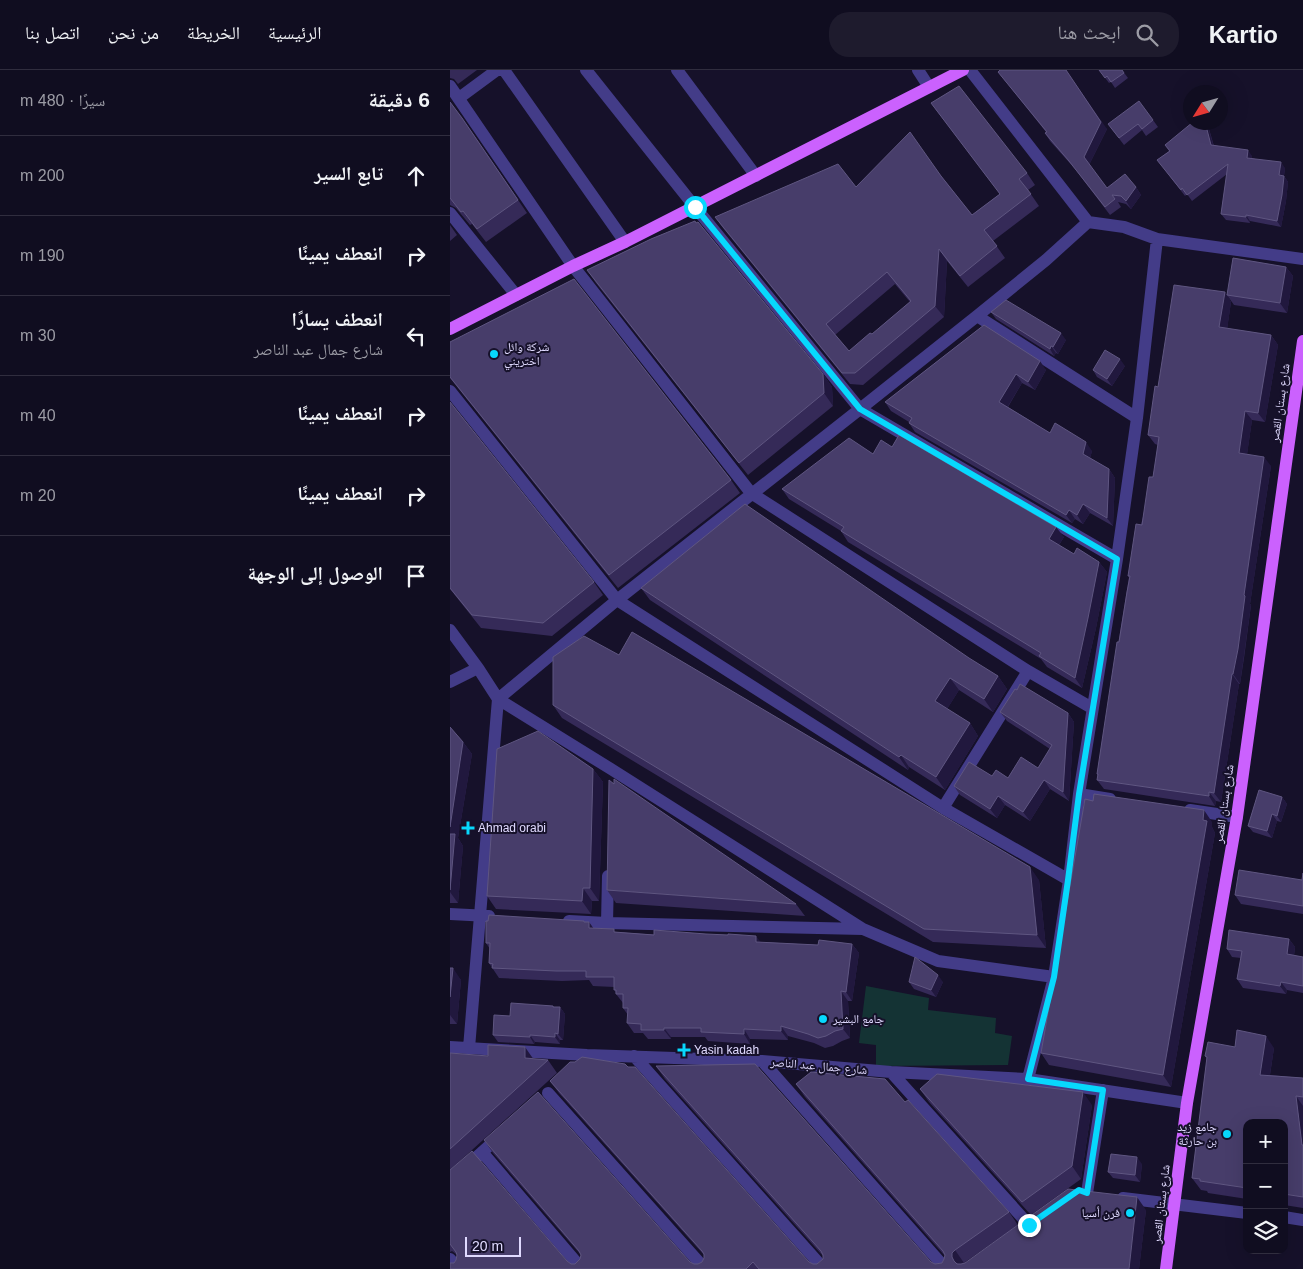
<!DOCTYPE html>
<html lang="ar">
<meta charset="utf-8">
<style>
:root{--surface:#100d20;--page:#1e1b2d;--text:#f1f3f6;--muted:#9c9ca5;--line:#302d3e}
body{margin:0;font-family:Helvetica,"Noto Naskh Arabic",sans-serif;background:var(--page);color:var(--text);direction:rtl}
.controls{position:absolute;right:15px;bottom:15px;display:grid;overflow:hidden;border-radius:10px;box-shadow:0 5px 20px #0002}
.controls button{width:45px;height:45px;display:grid;place-items:center;padding:0;border:0;border-bottom:1px solid var(--line);background:var(--surface);color:var(--text);font:25px sans-serif}
.compass{position:absolute;left:733px;top:15px;width:45px;height:45px;border-radius:50%;background:var(--surface);box-shadow:0 5px 20px #0002;rotate:233deg}
.scale{position:absolute;left:15px;bottom:12px;width:56px;box-sizing:border-box;padding-left:5px;border:2px solid #e0daff;border-top:0;font-size:14px;line-height:18px;white-space:nowrap;color:#e0daff;-webkit-text-stroke:4px #16112a;paint-order:stroke}
.stop{position:absolute;width:15px;height:15px;margin:-11px;border:4px solid #07d8fd;border-radius:50%;background:#fff}
.stop.end{background:#07d8fd;border-color:#fff;box-shadow:0 1px 5px #0008}
.list{margin:0;padding:0;list-style:none}
h2{display:flex;justify-content:space-between;align-items:center;height:65px;margin:0;padding:0 20px;font-size:21px}
h2 small{font-size:16px;font-weight:400;color:var(--muted)}
.list li{display:grid;grid-template-columns:32px 1fr auto;gap:15px;align-items:center;box-sizing:border-box;height:80px;padding:0 20px;border-top:1px solid var(--line)}
.list b{display:block;font-size:19px;white-space:nowrap}
.list p{margin:0;font-size:16px;white-space:nowrap;color:var(--muted)}
.list em{font-size:16px;font-style:normal;color:var(--muted)}
.icon{flex:none;width:28px;height:28px;fill:none;stroke:currentColor;stroke-width:2;stroke-linecap:round;stroke-linejoin:round}
.map{position:relative;flex:none;width:853px;height:1199px;overflow:hidden;direction:ltr}
header{display:flex;align-items:center;gap:30px;box-sizing:border-box;height:70px;padding:0 25px;background:var(--surface);border-bottom:1px solid var(--line)}
header strong{font-size:24px}
nav{display:flex;gap:28px;margin-inline-start:auto;font-size:18px}
.search{width:350px;height:45px;background:var(--page);display:flex;align-items:center;gap:12px;box-sizing:border-box;padding:0 18px;border-radius:20px;color:var(--muted);font-size:19px}
main{display:flex}
aside{flex:1;background:var(--surface)}
.map>svg:first-child{display:block}
.green{fill:#143334}
.lines{fill:none;stroke-linecap:round;stroke-linejoin:round}
.minor{stroke:#433c88;stroke-width:12}
.major{stroke:#cb61fe;stroke-width:12}
.wall{fill:#352a58;fill-rule:evenodd}
.shaded-wall{fill:#21183e}
.building{fill:#473d6a;stroke:#5f5681;fill-rule:evenodd}
.route{stroke:#07d8fd;stroke-width:6}
.poi-dot{fill:#07d8fd;stroke:#16112a;stroke-width:2}
.labels{text-anchor:middle;stroke-width:4;stroke-linejoin:round;paint-order:stroke}
.poi-label{font-size:12px;fill:#e0daff;stroke:#16112a;text-anchor:start}
.street-label{font-size:12px;fill:#e0daff;stroke:#16112a}
</style>
<header>
<strong>Kartio</strong>
<div class="search"><svg class="icon" aria-label="search" viewBox="0 0 24 24"><circle cx="10" cy="10" r="6"/><path d="M15 15l6 6"/></svg>ابحث هنا</div>
<nav><a>الرئيسية</a><a>الخريطة</a><a>من نحن</a><a>اتصل بنا</a></nav>
</header>
<main>
<div class="map">
<svg width="853" height="1199" viewBox="0 0 853 1199">
<rect width="100%" height="100%" fill="#16112a"/>
<path class="green" d="M416 916 479 928 478 940 546 948 545 963 562 966 558 995 426 996V975L409 973Z"/>
<g class="lines">
<path class="minor" d="M54 0 175 172
M136 0 245 137 410 339 667 489
M227 0 306 106
M468 0 479 17
M520 0 638 152 674 157 707 169 853 189
M0 16 123 196 301 423 578 601 642 638
M9 28 47 0
M0 143 66 225
M527 246 687 348
M0 321 167 530 493 738 619 810
M0 560 28 598 48 629 161 699 413 859 488 891 604 907
M0 612 28 598
M629 724 660 729
M493 738 578 601
M740 740 787 747
M0 844 39 846
M119 851 157 853 413 859
M157 853 158 806
M0 977 137 985 312 991 441 1002 578 1009 737 1033
M19 978 48 629 167 530 410 339 527 246 596 190 638 152
M184 986 374 1199
M312 991 496 1199
M441 1002 579 1155
M578 1009 604 907 619 810 629 724 667 489 687 348 707 169
M98 1023 255 1199
M32 1082 132 1199
M0 1111 50 1066
M637 1123 653 1020
M673 1128 797 1143
M834 1147 853 1150
M0 1189 8 1199"/>
<path class="major" d="M0 259 123 196 175 172 513 0
M716 1199 737 1033 787 747 853 271"/>
</g>
<path class="wall" d="M0 0H27L8 14 4 9 0 8Z
M649 0H672L678 8 665 18 661 12 659 13Z
M548 2 657 59 639 95 657 118 686 117 691 125 681 139 676 134 668 132 671 137 660 145 625 99 600 71 595 63 596 62Z
M0 32 21 61 77 143 36 172 22 154 20 155 6 138 0 135Z
M481 33 577 103 585 115 578 120 589 136 543 171 555 188 518 217 497 191 494 247 413 315 400 314 273 158 265 147 406 117 491 106 522 145 550 124ZM445 214 460 232 422 264 399 281 385 265Z
M703 50 708 57 696 66 692 60 674 75 658 54Z
M757 52 764 76 802 86V88L835 98 834 106 838 112 836 131 831 157 800 151V153L776 150 771 144 777 104 742 131 737 124 735 126 712 96 707 90 719 81 715 75Z
M0 155 7 165 0 171Z
M836 197 843 206 837 243 784 235 777 225Z
M137 200 373 304 382 317 383 336 298 405 146 213Z
M775 222 781 232 777 259 821 265 828 275 815 352 802 350 797 384 821 396 800 534 801 535 794 588 790 614H789L771 732 766 731 765 736 654 719 647 710 648 706 647 704 679 507 678 506 703 407 708 375 705 374 698 365 708 317Z
M541 242 616 270 608 284 606 283 604 286 546 249Z
M534 255 596 300 585 320 572 313 558 337 600 363 642 381 640 388 659 399 665 408 663 456 640 443 633 454 625 449 622 453 465 362 459 353V352L441 341 435 332Z
M0 272 281 410 290 423 168 518 0 308Z
M675 296 662 316 647 307 643 300Z
M0 332 144 512 153 525 102 566 31 558 0 519Z
M442 377 614 467 609 475 624 484 649 492 657 502 646 558 632 618 597 597 591 589 398 472 391 461 339 429 332 419Z
M191 518 548 606 557 619 543 642 509 620 497 639 520 653 528 666 495 720 459 697 458 700 200 530Z
M103 635 589 810 596 878 483 872 112 648Z
M550 642 618 643 624 652 619 731 600 719 580 751 555 735 547 748 510 725 504 716 558 708 588 698 600 679 557 651Z
M0 657 13 672 22 684 8 768 13 776 8 833H0Z
M143 699 153 712 149 831H142L141 844 46 839 37 826Z
M832 727 837 734 831 752 827 751 822 768 803 762 798 756Z
M762 752V757L765 763 721 1017 599 995 591 983Z
M853 803V844L791 834 785 825 852 810Z
M157 820 346 834 355 846 166 833Z
M38 851H134L135 852H139L143 858 167 862 311 872 368 875 402 874 409 883 402 931H398L400 968 392 971 383 976 375 978 364 973 338 966V970L300 969V974L258 971 255 967H221V969H198L193 963H184L177 953 178 945 173 938V933L166 924 164 917 143 916 139 910 112 911 49 908 39 893 40 879 36 873Z
M839 869 845 877 844 886 853 887V923L837 920 836 924 793 918 787 909 791 888 782 887 777 879Z
M0 898 11 910 7 954H0Z
M459 912H493L486 927 464 919Z
M103 936 104 937H110L115 944 113 970H110V974L85 972 84 974 48 972 43 965 60 946Z
M785 977 824 978 820 1005 853 1008V1138L834 1135V1053H797V1129L758 1123 757 1121 751 1120 742 1108 757 989 755 986Z
M0 983 98 990 107 1003 0 1100Z
M206 996 485 1194 492 1193 494 1189 495 1186 355 1027 346 1014 455 1032 559 1142 568 1155 514 1193 696 1140 689 1199H0L6 1190 7 1185 6 1184 2 1181 0 1182V1100L117 1191 121 1194H125L130 1189 131 1185 43 1083 34 1070 244 1194H248L252 1192 254 1188V1185L109 1023 100 1011 359 1192 363 1194H367L373 1189V1186L215 1009Z
M470 1019 642 1035 631 1109 581 1145 479 1032Z
M692 1094 690 1112 663 1108 658 1102Z"/>
<path class="shaded-wall" d="M616 0 657 59 639 95 634 87Z
M755 52H757L765 82 761 75Z
M798 80 802 86 801 94 797 88Z
M831 92 835 98 834 106 838 112 836 131 831 157 827 151 829 105Z
M686 117 691 125 681 139 676 131Z
M796 145 800 151V153L796 147Z
M489 179 497 191 494 247 485 236Z
M836 197 843 206 837 243 830 233Z
M775 222 781 232 776 267 769 257Z
M611 263 616 270 608 284 603 277Z
M821 265 828 275 815 352 808 343Z
M601 276 606 283 604 286 600 279Z
M670 289 675 296 662 316 657 309Z
M590 291 596 300 585 320 578 312Z
M373 304 382 317 383 336 374 323Z
M566 304 572 313 555 341 549 332Z
M795 341 802 350 796 392 789 383Z
M636 372 642 381 639 392 633 384Z
M814 387 821 396 800 534 801 535 790 614 783 604 794 525Z
M659 399 665 408 663 456 657 448Z
M633 434 640 443 633 454 627 445Z
M619 440 625 449 622 453 616 445Z
M606 457 614 467 606 479 599 469Z
M649 492 657 502 646 558 632 618 625 608Z
M782 604 789 614 771 732 764 723Z
M548 606 557 619 543 642 534 629Z
M500 608 509 620 494 644 485 631Z
M618 643 624 652 619 731 613 722Z
M520 653 528 666 495 720 486 707Z
M13 672 22 684 8 768 13 776 8 833 0 822V757Z
M451 685 459 697 458 700 449 687Z
M143 699 153 712 149 831 140 818Z
M594 710 600 719 580 751 573 742Z
M759 722 766 731 765 736 759 726Z
M548 726 555 735 547 748 540 739Z
M832 727 837 734 831 752 827 746Z
M754 740 762 752V757L765 763 721 1017 713 1005Z
M822 744 827 751 822 768 817 761Z
M580 797 589 810 596 878 587 865Z
M133 818 142 831 141 844 132 831Z
M139 852 146 862 139 858Z
M306 866 313 875 306 872Z
M839 869 845 877 843 892 837 884Z
M402 874 409 883 402 931 396 922Z
M3 898 11 910 7 954 0 945V927Z
M488 905 493 912 486 927 481 920Z
M831 912 837 920 836 924 830 916Z
M391 921 398 931 400 968 393 959Z
M110 937 115 944 113 970 108 964Z
M331 956 338 966V970L331 961Z
M214 958 221 967V969L214 960Z
M294 959 300 969V974L294 964Z
M105 963 110 970V974L105 967Z
M80 965 85 972 84 974 80 967Z
M816 966 824 978 818 1017 810 1005Z
M75 977 84 990 75 988Z
M633 1022 642 1035 631 1109 622 1096Z
M846 1026 853 1036V1077L852 1075Z
M687 1087 692 1094 690 1112 685 1105Z
M687 1127 696 1140 689 1199H679Z
M505 1180 514 1193 511 1196 504 1191 502 1187V1183Z"/>
<path class="building" d="M550 0H616L651 52 634 87 657 118 675 104 686 117 676 131 671 126 662 125 665 129 655 137 619 91 595 63 597 62 548 2Z
M649 0H672L674 3 661 12 657 6 655 8Z
M509 16 577 103 569 109 581 124 534 160 547 176 510 206 489 179 485 236 405 303H392L265 147 388 94 406 117 460 62 491 106 522 145 550 124 481 33ZM437 202 461 231 422 264 420 263 399 281 376 254Z
M689 31 703 50 692 59 688 54 669 68 658 54Z
M0 32 12 48 68 130 27 159 13 141 11 142 0 128Z
M743 52H755L761 75 798 80 797 88 831 92 829 105 834 106 832 125 827 151 796 145V147L771 144 778 94 737 125 732 118 731 120 707 90 720 81 715 75Z
M245 151 246 153 248 152 373 304 374 323 289 393 137 200 201 169Z
M783 188 836 197 830 233 777 225Z
M124 209 281 410 159 505 0 307V272Z
M724 215 775 222 769 257 821 265 808 343 795 341 789 383 814 387 794 525 795 526 788 579 783 604H782L764 723 759 722V726L647 710 648 704H647L667 572H669L677 522 680 506H678L686 454 692 455 699 407H703L709 367 698 365 705 316 708 317Z
M556 230 611 263 603 277 601 276 600 279 541 242Z
M534 255 590 291 578 312 566 304 549 332 600 363 605 353 636 372 633 384 659 399 657 448 633 434 627 445 619 440 616 445 459 353 462 348 435 332Z
M655 280 670 289 657 309 643 300Z
M0 332 144 512 93 553 22 545 0 518Z
M449 365 606 457 599 469 624 484 627 478 649 492 638 548 625 608 589 586 591 583 391 461 394 457 332 419 399 368 423 384 431 370 442 377Z
M295 434 519 588 548 606 534 629 500 608 485 631 520 653 486 707 451 685 449 687 191 518Z
M182 562 580 797 587 865 474 859 103 635V587L134 566 169 585Z
M570 614 618 643 613 722 594 710 573 742 548 726 540 739 504 716 519 692 542 706 546 700 558 708 571 687 588 698 602 675 550 642 565 619 567 620Z
M0 657 13 672 0 757Z
M88 661 143 699 140 818H133L132 831 37 826 47 679Z
M164 709 346 834 157 820 159 710 164 714Z
M809 720 832 727 827 746 822 744 817 761 798 756Z
M644 724 754 740 753 750 757 751 713 1005 591 983 635 729 643 731Z
M0 764H5L0 820Z
M789 800 852 810 853 803V836L785 825Z
M39 845 134 851V852H139V858L164 859V862L204 865V860L256 864 278 865V864L306 866V872L368 875 369 870 402 874 396 922 391 921 393 959 385 961 376 966 368 968 358 964 331 956V961L294 959V964L251 962V958H214V960H191V954L177 953 178 938H173V924H166V920H164V907H136V901H106L42 898 43 894 39 893 40 873H36V851H38Z
M779 860 839 869 837 884 853 887V916L831 912 830 916 787 909 792 881 777 879Z
M465 887 488 905 481 920 459 912Z
M0 898H3L0 927Z
M61 933 103 936V937H110L108 964 105 963V967L80 965V967L43 965 44 945 60 946Z
M787 960 816 966 810 1005 853 1008V1027L846 1026 852 1075H853V1127L834 1124V1053H797V1118L750 1111V1109L742 1108 757 987 755 986 758 972 785 977Z
M38 975 75 977V988L98 990 0 1079V983L38 986Z
M132 987 175 994 178 997H185L359 1192 363 1194H367L373 1189V1185L371 1181 206 996 305 994 481 1192 485 1194 492 1193 494 1189 495 1185 493 1181 346 1014 361 1002 435 1009 455 1032 458 1030 559 1142 505 1180 502 1183V1187L504 1191 507 1194H511L515 1193 618 1119 687 1127 679 1199H309L303 1192 296 1199H0V1193H4L6 1190 7 1185 6 1182 0 1174V1100L22 1081 117 1191 121 1194H125L130 1189 131 1185 129 1181 34 1070 88 1022 240 1192 244 1194H248L252 1192 254 1188V1184L252 1181 100 1011 120 992H125Z
M487 1004 633 1022 622 1096 572 1132 470 1019Z
M661 1084 687 1087 685 1105 658 1102Z"/>
<g class="lines">
<path class="route" d="M245 137 410 339 667 489 629 724 618 810 604 907 578 1009 653 1020 637 1123 629 1120 579 1155"/>
</g>
<g class="poi-dot">
<circle cx="44" cy="284" r="5"/>
<path d="M15.5 750.5h5v5h5v5h-5v5h-5v-5h-5v-5h5z"/>
<circle cx="373" cy="949" r="5"/>
<path d="M231.5 972.5h5v5h5v5h-5v5h-5v-5h-5v-5h5z"/>
<circle cx="777" cy="1064" r="5"/>
<circle cx="680" cy="1143" r="5"/>
</g>
<g class="labels">
<g class="poi-label">
<text x="54" y="281">شركة وائل<tspan x="54" dy="14">اختريني</tspan></text>
<text x="28" y="762">Ahmad orabi</text>
<text x="383" y="953">جامع البشير</text>
<text x="244" y="984">Yasin kadah</text>
<text x="767" y="1061" text-anchor="end">جامع زيد<tspan x="767" dy="14">بن حارثة</tspan></text>
<text x="670" y="1147" text-anchor="end">فرن أسيا</text>
</g>
<g class="street-label">
<text transform="translate(830 333) rotate(-82)" y="4">شارع بستان القصر</text>
<text transform="translate(774 734) rotate(-82)" y="4">شارع بستان القصر</text>
<text transform="translate(369 996) rotate(5)" y="4">شارع جمال عبد الناصر</text>
<text transform="translate(711 1134) rotate(-83)" y="4">شارع بستان القصر</text>
</g>
</g>
</svg>
<div class="controls">
<button>+</button>
<button>−</button>
<button><svg class="icon" aria-label="layers" viewBox="0 0 24 24"><path d="M12 4l9 5-9 5-9-5zM3 14l9 5 9-5"/></svg></button>
</div>
<svg class="compass" viewBox="-18 -18 36 36"><path d="M0-13l5 13h-10z" fill="#e53935"/><path d="M0 13l5-13h-10z" fill="#9c9ca5"/></svg>
<div class="scale">20 m</div>
<div class="stop" style="left:245px;top:137px"></div>
<div class="stop end" style="left:579px;top:1155px"></div>
</div>
<aside>
<h2>6 دقيقة<small>سيرًا · 480 m</small></h2>
<ul class="list">
<li><svg class="icon" aria-label="ahead" viewBox="0 0 24 24"><path d="M12 20V5M6 11l6-6 6 6"/></svg><div><b>تابع السير</b></div><em>200 m</em></li>
<li><svg class="icon" aria-label="right" viewBox="0 0 24 24"><path d="M7 20v-9h11M14 6l5 5-5 5"/></svg><div><b>انعطف يمينًا</b></div><em>190 m</em></li>
<li><svg class="icon" aria-label="left" viewBox="0 0 24 24"><path d="M17 20v-9H6M10 6l-5 5 5 5"/></svg><div><b>انعطف يسارًا</b><p>شارع جمال عبد الناصر</p></div><em>30 m</em></li>
<li><svg class="icon" aria-label="right" viewBox="0 0 24 24"><path d="M7 20v-9h11M14 6l5 5-5 5"/></svg><div><b>انعطف يمينًا</b></div><em>40 m</em></li>
<li><svg class="icon" aria-label="right" viewBox="0 0 24 24"><path d="M7 20v-9h11M14 6l5 5-5 5"/></svg><div><b>انعطف يمينًا</b></div><em>20 m</em></li>
<li><svg class="icon" aria-label="arrive" viewBox="0 0 24 24"><path d="M6 21V4h12l-3 4 3 4H6"/></svg><div><b>الوصول إلى الوجهة</b></div></li>
</ul>
</aside>
</main>
